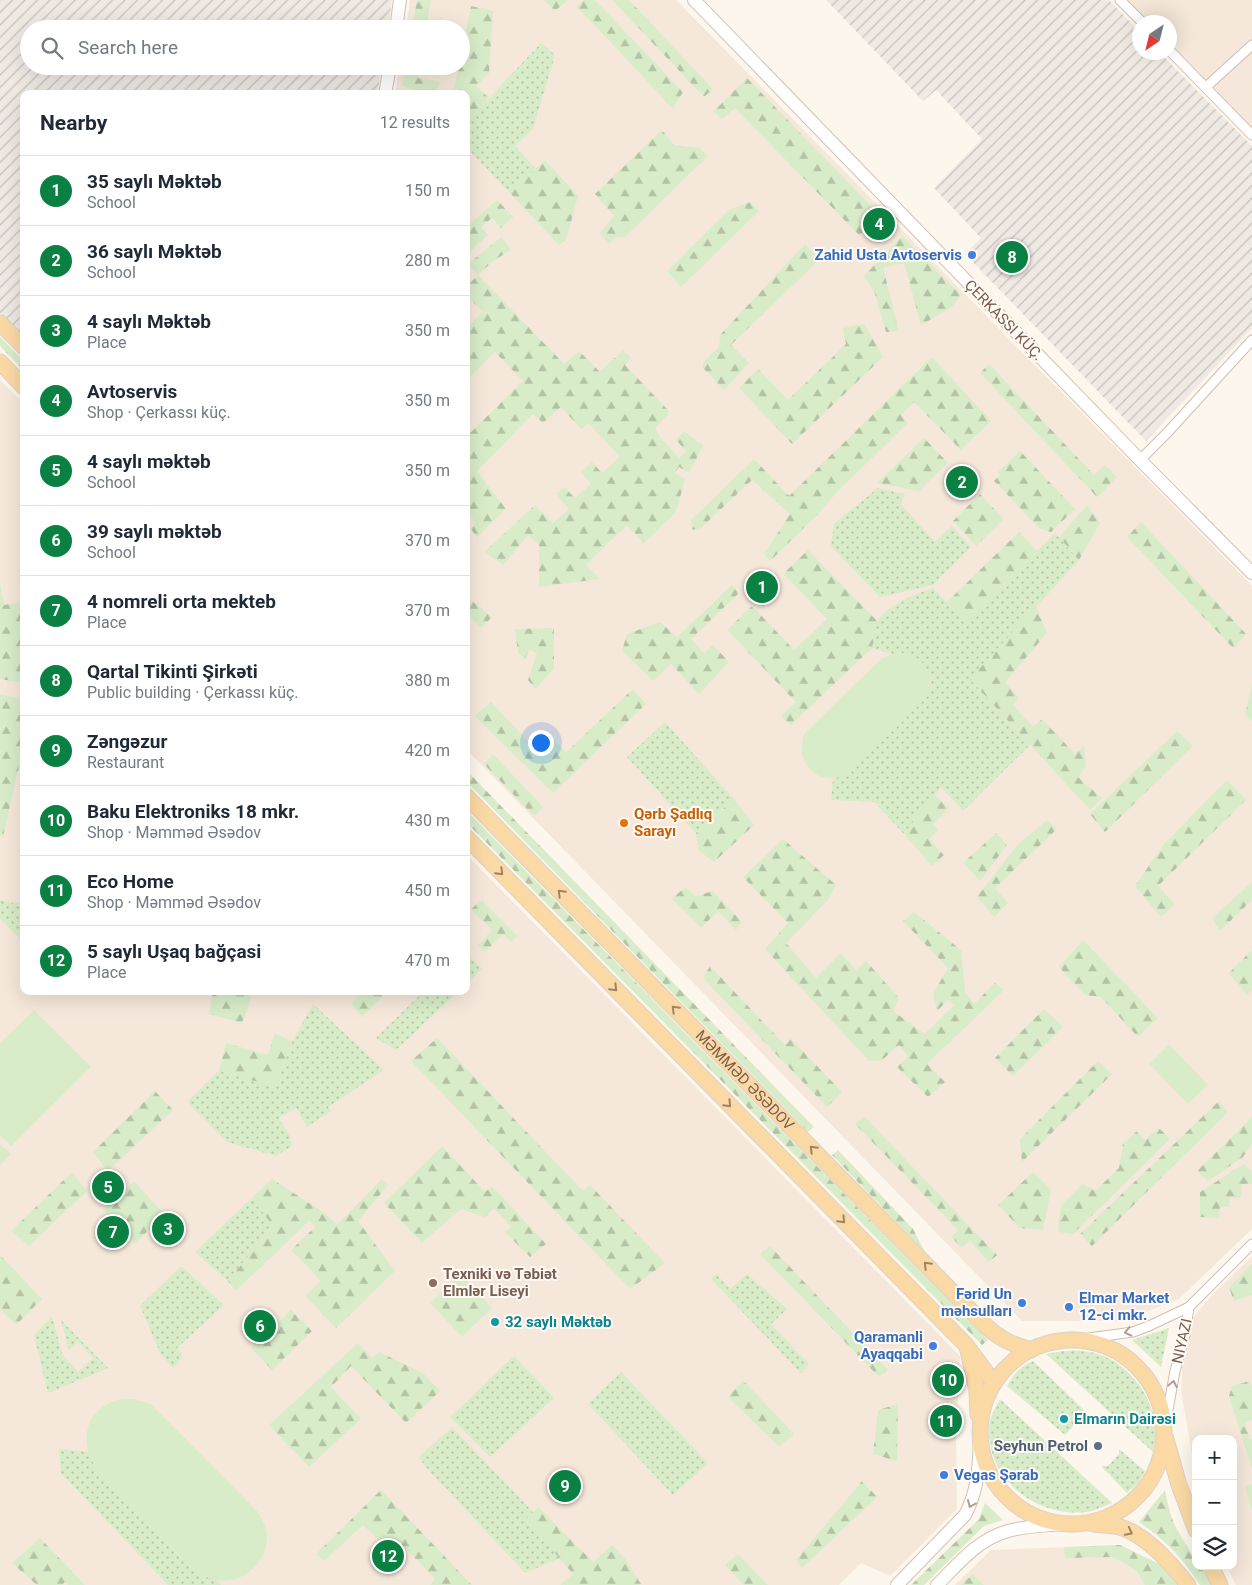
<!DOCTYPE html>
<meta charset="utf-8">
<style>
:root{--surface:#fff;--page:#f2f2f3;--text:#1f2937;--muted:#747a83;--line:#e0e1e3;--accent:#0b8043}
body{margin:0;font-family:Roboto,sans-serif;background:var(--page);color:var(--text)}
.controls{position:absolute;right:15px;bottom:15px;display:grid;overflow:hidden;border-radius:10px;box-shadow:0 5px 20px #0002}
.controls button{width:45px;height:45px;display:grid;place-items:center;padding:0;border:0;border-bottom:1px solid var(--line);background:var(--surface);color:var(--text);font:25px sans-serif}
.compass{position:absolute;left:1132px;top:15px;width:45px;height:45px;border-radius:50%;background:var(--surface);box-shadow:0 5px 20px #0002;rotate:215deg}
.you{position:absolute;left:540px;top:742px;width:18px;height:18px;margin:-12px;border:4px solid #fff;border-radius:50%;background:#1a73e8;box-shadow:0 0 0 8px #1a73e833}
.badge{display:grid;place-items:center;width:32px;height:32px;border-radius:50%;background:var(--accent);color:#fff;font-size:16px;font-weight:700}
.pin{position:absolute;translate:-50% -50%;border:2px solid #fff;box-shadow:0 1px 5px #0006}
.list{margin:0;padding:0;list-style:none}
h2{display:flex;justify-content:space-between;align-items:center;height:65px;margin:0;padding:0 20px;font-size:21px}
h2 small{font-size:16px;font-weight:400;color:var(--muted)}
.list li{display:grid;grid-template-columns:32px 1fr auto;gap:15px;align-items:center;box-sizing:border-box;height:70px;padding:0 20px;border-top:1px solid var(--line)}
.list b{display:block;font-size:19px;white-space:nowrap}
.list p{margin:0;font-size:16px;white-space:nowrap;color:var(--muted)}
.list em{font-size:16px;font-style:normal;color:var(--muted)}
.icon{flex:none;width:28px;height:28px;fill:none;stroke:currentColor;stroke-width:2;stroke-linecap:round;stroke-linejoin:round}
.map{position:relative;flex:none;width:1252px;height:1585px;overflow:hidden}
.search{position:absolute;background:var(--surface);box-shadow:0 5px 20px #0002;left:20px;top:20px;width:450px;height:55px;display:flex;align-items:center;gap:12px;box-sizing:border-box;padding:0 18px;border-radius:28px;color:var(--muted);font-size:19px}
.panel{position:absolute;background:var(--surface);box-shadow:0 5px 20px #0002;left:20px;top:90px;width:450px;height:905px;border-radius:10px}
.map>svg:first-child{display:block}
.residential{fill:#f5e8da}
.industrial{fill:url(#industrial-furrows)}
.green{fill:url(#green-dots)}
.forest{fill:url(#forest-firs)}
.pitch{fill:#d8ecc9}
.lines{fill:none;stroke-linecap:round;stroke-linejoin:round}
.street-casing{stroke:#d1beb0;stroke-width:11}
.secondary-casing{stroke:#d6c0b0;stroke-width:14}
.primary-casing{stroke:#dad1cd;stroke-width:17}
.street{stroke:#fff;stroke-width:9}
.secondary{stroke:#fff;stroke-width:12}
.primary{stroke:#fbd9a5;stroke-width:15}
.oneway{stroke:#a18267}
.oneway2{stroke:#af9d94}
.shop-dot{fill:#3f7fe0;stroke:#fffaf3;stroke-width:2}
.food-dot{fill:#e8710a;stroke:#fffaf3;stroke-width:2}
.education-dot{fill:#8d6e63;stroke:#fffaf3;stroke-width:2}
.culture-dot{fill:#0f9aa8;stroke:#fffaf3;stroke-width:2}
.service-dot{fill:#5c6f8a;stroke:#fffaf3;stroke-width:2}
.labels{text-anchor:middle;stroke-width:4;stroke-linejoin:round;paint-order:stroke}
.shop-label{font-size:15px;font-weight:bold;fill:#366cbe;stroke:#fffaf3;text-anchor:end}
.street-label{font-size:15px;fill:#7a5c4d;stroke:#fffaf3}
.food-label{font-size:15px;font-weight:bold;fill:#c56008;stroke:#fffaf3;text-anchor:start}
.education-label{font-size:15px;font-weight:bold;fill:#785e54;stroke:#fffaf3;text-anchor:start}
.culture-label{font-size:15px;font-weight:bold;fill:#0d838f;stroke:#fffaf3;text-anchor:start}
.service-label{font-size:15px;font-weight:bold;fill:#4e5e75;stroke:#fffaf3;text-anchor:end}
</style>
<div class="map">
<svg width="1252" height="1585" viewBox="0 0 1252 1585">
<defs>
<pattern id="industrial-furrows" width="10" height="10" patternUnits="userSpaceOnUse" patternTransform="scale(1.25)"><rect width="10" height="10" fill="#efe9e4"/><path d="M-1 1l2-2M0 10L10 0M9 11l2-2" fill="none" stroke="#c7c0bb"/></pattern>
<pattern id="green-dots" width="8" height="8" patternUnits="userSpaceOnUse" patternTransform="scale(1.25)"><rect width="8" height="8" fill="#d8ecc9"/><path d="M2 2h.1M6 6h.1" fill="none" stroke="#b4c2a5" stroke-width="1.8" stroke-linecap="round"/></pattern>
<pattern id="forest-firs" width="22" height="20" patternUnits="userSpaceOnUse" patternTransform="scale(1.25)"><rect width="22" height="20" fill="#d8ecc9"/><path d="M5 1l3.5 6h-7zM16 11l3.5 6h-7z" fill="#b4c2a5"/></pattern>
</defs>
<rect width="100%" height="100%" fill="#fdf6ec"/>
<path class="residential" d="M410 0H676L1252 586V1229L1179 1299 1123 1321H1022L466 749V94H395L399 66H461V29H406Z
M1127 0H1252V129L1170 44V22H1149Z
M0 380 24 404V991H466V854L960 1356 956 1435 957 1509 890 1576 861 1563 839 1585H0Z
M1252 1256V1585H1236L1226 1566H1233V1439H1196V1471L1192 1455 1181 1390 1183 1351 1193 1318 1213 1294Z
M1120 1545 1159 1564 1177 1585H955L991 1550Z"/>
<path class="industrial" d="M0 0H392L388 29H29V66H382L377 94H24V338L0 313Z
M826 0H1109L1139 31 1140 52 1160 53 1252 146V328L1146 441 965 254 981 238 934 188 982 139 936 90 923 101Z"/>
<path class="green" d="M541 43 555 55 533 129 515 146 536 169 510 193 466 147V123Z
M878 488 905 494 901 504 935 542 952 526 971 547 933 585 880 597 831 546 834 524Z
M1055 533 1079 560 970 679 1030 745 963 811 941 787 904 834 874 802 831 800 833 779 850 772 926 698 929 686 928 673 904 653 892 654 872 648C874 640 874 627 878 620 891 603 914 595 933 588L965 621Z
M665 722 734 799 696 833 627 757Z
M0 900 14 903 24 902V942L0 919Z
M466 953 482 969 466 984Z
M424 991H459L396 1050 376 1038Z
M313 1004 384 1070 328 1107 331 1111 307 1127 296 1108 279 1118 290 1136 292 1146 276 1156 227 1142 191 1106 188 1101 219 1071 275 1087 292 1042Z
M252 1198 273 1226 228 1281 195 1252Z
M181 1266 224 1305 177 1348 183 1356 174 1368 161 1355 140 1306Z
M716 1274 730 1289 747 1274 787 1309 771 1324 809 1364 801 1373 711 1279Z
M52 1317 63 1356 78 1372 93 1358 78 1342 69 1350 61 1320 108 1368 48 1393 34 1335Z
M1169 1328 1161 1367 1132 1340Z
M1063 1351C1070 1351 1076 1350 1083 1351 1123 1354 1155 1394 1156 1433 1156 1439 1154 1446 1153 1452L1046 1354Z
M514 1356 554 1398 490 1457 450 1417Z
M1033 1361 1086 1412 1065 1435 1007 1386C1014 1373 1020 1367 1033 1361Z
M621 1372 708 1463 673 1495 588 1404Z
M1000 1399 1112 1503C1104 1506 1095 1511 1086 1512 1037 1518 986 1479 989 1427 990 1417 995 1408 1000 1399Z
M452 1427 533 1512 526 1519 560 1558 525 1573 424 1465 419 1457Z
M59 1449 88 1452 96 1468 190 1567 204 1576 219 1581 221 1585H168L61 1473Z
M1119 1449 1145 1471 1138 1483 1127 1493 1101 1466H1108L1119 1454Z"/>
<path class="forest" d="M417 0H431L426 29H412Z
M544 0H568L555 11Z
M584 0H595L683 92 673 109 589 19 576 7Z
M612 0H629L713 89 704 97Z
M471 6 493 11 489 73 476 86 489 98 471 118 466 113V94H453L459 66H461V55Z
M406 66H420L418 78 440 82 436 94H425L402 86Z
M747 78 881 216 859 235 735 108 722 119 714 111Z
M662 130 675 146 699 147 708 156 625 237 615 238 609 244 600 233 614 216 595 194Z
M545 160 578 196 566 240 559 245 510 193Z
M497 200 513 217 501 228 492 218 481 227 488 235 466 255V227Z
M750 202 759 211 681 287 667 271 729 210Z
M902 236 961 295 952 307 921 325 904 263 883 268 899 331 886 332 874 291 864 276Z
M501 237 511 250 493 261 478 275 564 364 579 351 600 372 623 350 631 358 625 365 667 409 669 413 655 428 660 437 679 458 686 451 676 440 684 431 703 446 689 473 679 467 675 473 685 479 676 512 643 544 640 539 627 525 586 565 600 579 539 587V545L528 535 503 565 484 552 535 505 553 523 569 509 556 494 564 487 575 498 591 484 581 472 592 462 602 473 620 457 588 423 581 429 561 407 543 423 533 414 477 471 506 509 477 537 470 528 476 523 468 513 466 515V437L523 381 495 352 466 382V328L483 312 466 295V287L478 275 468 264Z
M805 244 820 259 731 345 749 363 724 390 703 368V363L719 347 720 335Z
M864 324 883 357 792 444 739 388 758 369 788 400 846 344 843 328Z
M0 337 24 361V371L0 346Z
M932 357 991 421 961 450 914 402 901 415 908 423 838 491 818 514 770 561 764 554 790 514 752 480 701 528 692 530 691 520 754 459 789 496Z
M989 364 1094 475 1105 465 1117 477 1097 497 980 373Z
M924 438 948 463 919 491 877 483Z
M1020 451 1075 509 1051 532 1040 529 994 481 1000 475 998 472Z
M980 494 1004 519 976 546 953 521Z
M1087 505 1100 523 1079 560 1059 537Z
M1141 522 1246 634 1233 648 1127 537Z
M1019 532 1037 551 965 621 947 602Z
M808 550 877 621 872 648 791 725 781 716 796 702 727 630 752 606 794 650 827 619 783 574Z
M24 579V683L0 679V583L4 605 22 602 19 580Z
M732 585 739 593 691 639 704 653 713 645 729 662 699 694 671 664 653 681 622 651 627 634 660 622 677 637Z
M466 596 492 617 481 628 466 612Z
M1036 606 1047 633 1005 682 1019 698 1013 705 1033 727 1042 719 1075 754 1084 746 1086 766 1078 777 1102 798 1090 810 970 679Z
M554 628V669L535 689 528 680 537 653 529 650 525 659 518 653 515 629Z
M1252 684V721L1245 715Z
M633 689 646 704 553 793 475 716 491 702 537 751 552 737 566 752Z
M0 694 24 700V744L3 837 0 836Z
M1177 731 1193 746 1105 832 1090 814Z
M493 754 543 807 534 816 484 764Z
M466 770 814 1127 808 1132 466 781Z
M1227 780 1246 800 1158 886 1175 904 1161 917 1135 886 1164 844Z
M934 794 949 808 933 824 938 830 929 839 944 855 932 866 904 834Z
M734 799 754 825 714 862 698 850 696 833Z
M466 810 988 1340 982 1345 466 822Z
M1047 820 1057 829 995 888 1008 903 994 917 977 897 1017 845Z
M996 833 1007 845 980 881 963 863Z
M783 839 836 885 828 900 786 943 816 978 841 953 856 970 866 961 899 998 893 1011 925 1034 954 1005 948 1000 937 1011 933 994 948 968 903 921 914 912 961 950 965 992 974 1004 995 983 1004 990 927 1064 945 1082 928 1097 897 1067 908 1056 899 1045 881 1061H869L765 949 788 923 743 877Z
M1252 882V900L1220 931 1212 918Z
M685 887 696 896 713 891 742 922 736 930 718 911 701 928 672 899Z
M482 900 517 936 511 942 503 934 485 952 478 945 492 930 471 909Z
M1083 940 1158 1018 1138 1037 1101 997 1085 995 1059 967Z
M1252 950V990L1247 995 1229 973Z
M710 966 785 1045 791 1039 842 1092 827 1107 703 978Z
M213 991H254L242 1023 209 1014Z
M363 991H388L362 1017 351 1003Z
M1044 1009 1063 1027 1013 1076 995 1058Z
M275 1033 292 1042 275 1087 219 1071 226 1043 268 1055Z
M437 1038 583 1191 590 1185 665 1263 630 1289 411 1061Z
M1098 1061 1112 1074 1022 1162 1020 1139Z
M155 1091 173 1110 108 1171 93 1152Z
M1219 1101 1228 1112 1092 1246 1080 1234Z
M864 1116 997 1255 989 1262 970 1241 962 1248 951 1237 958 1230 855 1124Z
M1252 1117V1144L1243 1157 1208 1181 1197 1171Z
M1159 1128 1170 1139 1073 1234 1058 1232 1061 1205 1083 1184 1095 1191 1119 1168 1123 1143 1137 1131 1145 1140Z
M442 1146 485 1192 492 1186 546 1244 530 1257 505 1232 511 1226 494 1208 485 1217 461 1209 422 1243 384 1203Z
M838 1150 913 1229 925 1252 832 1155Z
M1244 1164 1252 1172V1184H1242L1241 1198H1230L1229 1207H1220L1219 1218 1200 1217V1192Z
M72 1172 87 1191 29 1246 11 1231Z
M1033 1172 1051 1190 1043 1230 1020 1228 998 1205Z
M272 1179 326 1214 337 1225 382 1179 388 1185 358 1221 395 1271 336 1328 305 1296 321 1281 291 1250 315 1227 310 1220 236 1291 228 1281 273 1226 252 1198Z
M134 1181 165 1215 135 1243 103 1210Z
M770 1246 888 1370 879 1377 760 1254Z
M0 1255 42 1299 16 1325 0 1309Z
M1252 1264V1295L1234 1301 1229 1287Z
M461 1274 492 1308 462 1337 430 1303Z
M291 1310 312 1331 272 1370 251 1348Z
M358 1343 372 1358 379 1352 423 1373 440 1391 406 1423 351 1366 331 1387 361 1419 309 1467 269 1425Z
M743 1380 794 1434 779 1447 728 1397Z
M1250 1381 1252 1387V1420L1245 1423 1250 1439H1252V1469L1229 1396 1232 1386Z
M898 1404 897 1461 873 1454 878 1410Z
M862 1481 877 1497 802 1568 796 1560Z
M1252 1484V1511L1245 1487Z
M381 1490 472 1585H430L435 1579 399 1542 390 1551 363 1525 324 1561 316 1554Z
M1165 1490C1167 1500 1169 1511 1173 1521 1177 1532 1196 1557 1196 1566H1200L1213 1585H1200C1181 1557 1167 1541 1139 1522Z
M985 1503 1003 1520 984 1526 924 1585H911L979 1519Z
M538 1507 593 1562 612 1545 623 1556 641 1584 639 1585H560L573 1574 526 1519Z
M40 1538 85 1585H68L65 1582 62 1585H37L12 1563Z
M1120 1545 1159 1564 1177 1585H1145L1137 1571 1113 1557 1065 1558 1064 1547Z
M738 1554 768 1585H744L725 1565Z
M973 1574 984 1585H961Z"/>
<path class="pitch" d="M904 653C928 658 932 676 926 698 908 716 889 734 871 752 862 760 853 772 842 776 831 781 818 778 810 769 800 759 801 747 804 734L881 659 892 654Z
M34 1010 91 1067 11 1146 0 1135V1043Z
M1169 1044 1208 1085 1188 1104 1149 1064Z
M0 1144 11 1154 0 1165Z
M134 1399 151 1404 257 1511C261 1518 267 1527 267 1536 268 1562 243 1584 218 1580 207 1579 199 1573 190 1567L96 1468C93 1462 89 1456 88 1450 83 1428 92 1409 114 1401 120 1399 128 1399 134 1399Z"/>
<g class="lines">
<defs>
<path id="street" d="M1120 0 1142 22
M1170 51 1252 135
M1206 87 1252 45
M1140 460 1167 433 1252 340
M1067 1341 1133 1332 1149 1326 1189 1307
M1164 1432 1175 1371 1185 1335 1189 1307 1252 1244"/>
<path id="secondary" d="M694 0 1140 460 1252 573
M396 29 400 0
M385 94 390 66
M897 1585 965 1515C978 1491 979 1466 980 1439
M937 1585C958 1564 978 1539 1008 1531 1025 1526 1044 1526 1062 1524"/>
<g id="primary">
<path d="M0 323 24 347"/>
<path d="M0 362 24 387"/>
<path id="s1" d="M466 796 986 1326C1000 1339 1013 1345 1031 1350"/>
<path d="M466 837 966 1345 994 1383"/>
<circle cx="1072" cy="1432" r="92"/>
<path d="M968 1351 977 1391 978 1415"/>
<path d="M1166 1439 1179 1485 1196 1530"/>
<path d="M1093 1524C1102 1525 1111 1525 1120 1527 1147 1535 1171 1564 1188 1585"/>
<path d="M1211 1566 1220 1585"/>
</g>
</defs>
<use href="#street" class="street-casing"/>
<use href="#secondary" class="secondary-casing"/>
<use href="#primary" class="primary-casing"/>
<use href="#street" class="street"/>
<use href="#secondary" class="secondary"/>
<use href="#primary" class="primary"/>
</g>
<defs><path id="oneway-chevron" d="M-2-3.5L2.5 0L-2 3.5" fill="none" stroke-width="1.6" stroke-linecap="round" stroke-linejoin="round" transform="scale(1.25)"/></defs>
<g class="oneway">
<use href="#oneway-chevron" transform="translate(500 872) rotate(45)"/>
<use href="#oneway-chevron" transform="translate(561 893) rotate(-135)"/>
<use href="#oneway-chevron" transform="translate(614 988) rotate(46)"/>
<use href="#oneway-chevron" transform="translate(675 1009) rotate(-135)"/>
<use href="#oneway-chevron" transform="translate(728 1104) rotate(46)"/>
<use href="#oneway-chevron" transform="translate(813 1149) rotate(-135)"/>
<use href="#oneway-chevron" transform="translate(842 1220) rotate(46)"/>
<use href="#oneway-chevron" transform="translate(927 1265) rotate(-135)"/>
<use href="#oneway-chevron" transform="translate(1129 1532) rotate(28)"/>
</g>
<g class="oneway2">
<use href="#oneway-chevron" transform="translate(1128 1332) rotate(167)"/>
<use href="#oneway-chevron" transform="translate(1173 1384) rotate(-79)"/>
<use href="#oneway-chevron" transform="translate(971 1504) rotate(113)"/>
</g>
<g class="shop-dot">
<circle cx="972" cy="255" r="5"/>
<circle cx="1022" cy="1303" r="5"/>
<circle cx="1069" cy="1307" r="5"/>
<circle cx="933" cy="1346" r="5"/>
<circle cx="944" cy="1475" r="5"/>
</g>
<circle class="food-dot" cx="624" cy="823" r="5"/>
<circle class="education-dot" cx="433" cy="1283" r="5"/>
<g class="culture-dot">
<circle cx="495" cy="1322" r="5"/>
<circle cx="1064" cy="1419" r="5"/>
</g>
<circle class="service-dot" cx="1098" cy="1446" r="5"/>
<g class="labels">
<g class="shop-label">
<text x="962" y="260">Zahid Usta Avtoservis</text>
<text x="1012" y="1299">Fərid Un<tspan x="1012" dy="17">məhsulları</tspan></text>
<text x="1079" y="1303" text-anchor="start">Elmar Market<tspan x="1079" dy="17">12-ci mkr.</tspan></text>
<text x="923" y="1342">Qaramanli<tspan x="923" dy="17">Ayaqqabi</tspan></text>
<text x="954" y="1480" text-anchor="start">Vegas Şərab</text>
</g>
<g class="street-label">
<text transform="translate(1004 320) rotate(46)" y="5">ÇERKASSI KÜÇ.</text>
<text dy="5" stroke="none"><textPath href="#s1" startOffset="398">MƏMMƏD ƏSƏDOV</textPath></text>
<text transform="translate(1182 1341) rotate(-77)" y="5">NIYAZI</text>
</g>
<g class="food-label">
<text x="634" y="819">Qәrb Şadlıq<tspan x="634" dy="17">Sarayı</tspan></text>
</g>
<g class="education-label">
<text x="443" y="1279">Texniki və Təbiət<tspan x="443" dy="17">Elmlər Liseyi</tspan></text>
</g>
<g class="culture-label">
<text x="505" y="1327">32 saylı Məktəb</text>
<text x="1074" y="1424">Elmarın Dairəsi</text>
</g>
<g class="service-label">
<text x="1088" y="1451">Seyhun Petrol</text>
</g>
</g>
</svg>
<div class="controls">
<button>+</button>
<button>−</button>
<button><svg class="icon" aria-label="layers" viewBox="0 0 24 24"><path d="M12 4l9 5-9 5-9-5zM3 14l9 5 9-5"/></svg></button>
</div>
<svg class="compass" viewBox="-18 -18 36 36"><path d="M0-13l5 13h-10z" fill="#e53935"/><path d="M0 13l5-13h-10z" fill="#747a83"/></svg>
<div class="you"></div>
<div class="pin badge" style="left:762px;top:587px">1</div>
<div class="pin badge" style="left:962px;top:482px">2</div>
<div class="pin badge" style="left:168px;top:1229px">3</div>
<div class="pin badge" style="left:879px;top:224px">4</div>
<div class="pin badge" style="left:108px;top:1187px">5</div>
<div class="pin badge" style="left:260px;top:1326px">6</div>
<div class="pin badge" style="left:113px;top:1232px">7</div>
<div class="pin badge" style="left:1012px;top:257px">8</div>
<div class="pin badge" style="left:565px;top:1486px">9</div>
<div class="pin badge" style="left:948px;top:1380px">10</div>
<div class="pin badge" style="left:946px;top:1421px">11</div>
<div class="pin badge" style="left:388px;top:1556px">12</div>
<div class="search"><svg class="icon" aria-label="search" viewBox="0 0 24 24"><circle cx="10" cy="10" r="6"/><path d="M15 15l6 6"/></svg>Search here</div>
<section class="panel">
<h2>Nearby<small>12 results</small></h2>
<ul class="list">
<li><span class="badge">1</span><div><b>35 saylı Məktəb</b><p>School</p></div><em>150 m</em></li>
<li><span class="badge">2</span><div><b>36 saylı Məktəb</b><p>School</p></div><em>280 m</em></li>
<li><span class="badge">3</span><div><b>4 saylı Məktəb</b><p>Place</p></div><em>350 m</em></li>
<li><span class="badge">4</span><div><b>Avtoservis</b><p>Shop · Çerkassı küç.</p></div><em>350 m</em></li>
<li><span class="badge">5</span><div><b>4 saylı məktəb</b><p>School</p></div><em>350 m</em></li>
<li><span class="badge">6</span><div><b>39 saylı məktəb</b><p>School</p></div><em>370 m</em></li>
<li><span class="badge">7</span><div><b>4 nomreli orta mekteb</b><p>Place</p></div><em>370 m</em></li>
<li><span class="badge">8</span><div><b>Qartal Tikinti Şirkәti</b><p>Public building · Çerkassı küç.</p></div><em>380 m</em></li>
<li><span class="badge">9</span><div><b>Zəngəzur</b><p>Restaurant</p></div><em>420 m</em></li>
<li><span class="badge">10</span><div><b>Baku Elektroniks 18 mkr.</b><p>Shop · Məmməd Əsədov</p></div><em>430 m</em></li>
<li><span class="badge">11</span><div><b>Eco Home</b><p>Shop · Məmməd Əsədov</p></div><em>450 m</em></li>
<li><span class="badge">12</span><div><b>5 saylı Uşaq bağçasi</b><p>Place</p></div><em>470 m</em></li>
</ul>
</section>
</div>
